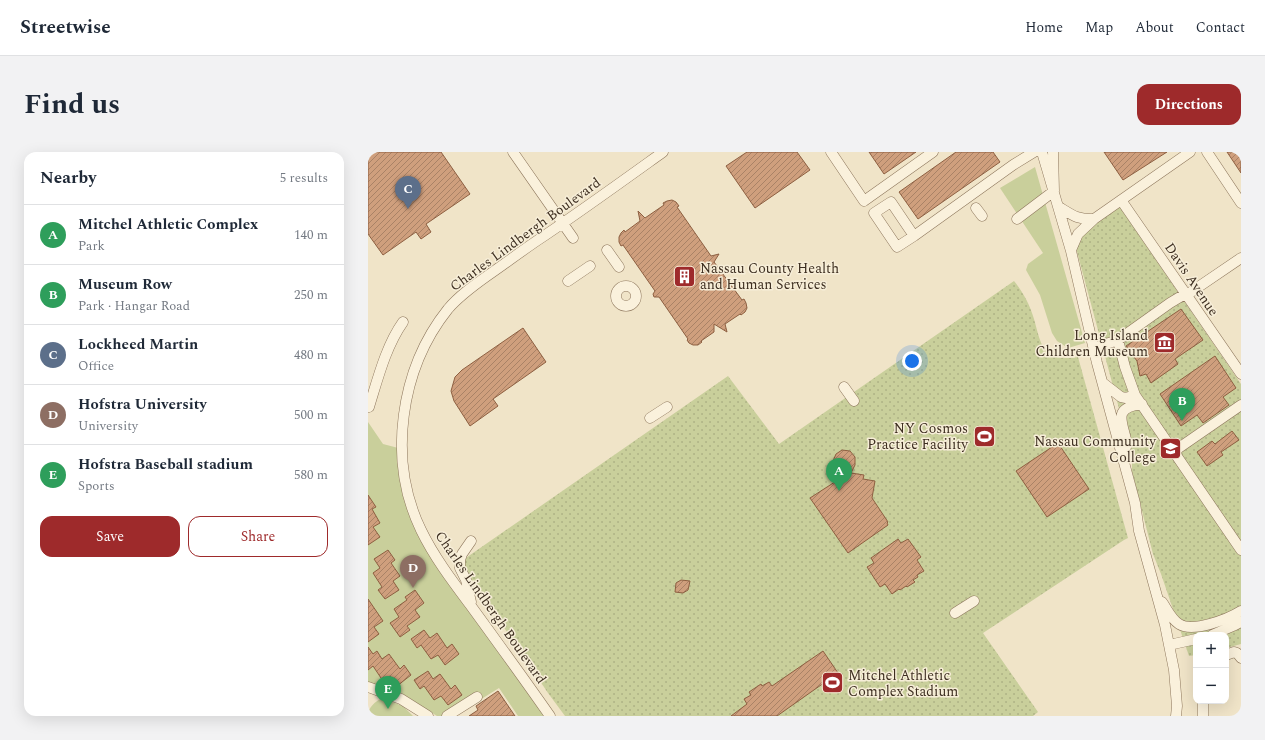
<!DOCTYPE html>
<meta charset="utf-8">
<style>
:root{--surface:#fff;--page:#f2f2f3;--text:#1f2937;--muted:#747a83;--line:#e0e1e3;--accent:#9e2a2b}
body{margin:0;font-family:Spectral,serif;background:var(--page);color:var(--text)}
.controls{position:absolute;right:12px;bottom:12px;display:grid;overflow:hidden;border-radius:8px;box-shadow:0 4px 16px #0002}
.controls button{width:36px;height:36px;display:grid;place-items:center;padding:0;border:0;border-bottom:1px solid var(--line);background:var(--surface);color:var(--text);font:20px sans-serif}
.you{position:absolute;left:544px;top:209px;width:14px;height:14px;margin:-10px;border:3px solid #fff;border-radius:50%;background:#1a73e8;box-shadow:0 0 0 6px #1a73e833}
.badge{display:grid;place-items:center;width:26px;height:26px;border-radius:50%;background:var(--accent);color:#fff;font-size:13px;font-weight:700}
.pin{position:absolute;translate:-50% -33px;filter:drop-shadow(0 1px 2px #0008)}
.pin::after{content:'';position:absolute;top:21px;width:14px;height:12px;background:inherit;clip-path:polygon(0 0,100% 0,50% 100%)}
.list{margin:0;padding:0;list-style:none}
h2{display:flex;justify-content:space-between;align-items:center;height:52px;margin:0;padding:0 16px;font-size:17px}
h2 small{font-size:13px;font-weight:400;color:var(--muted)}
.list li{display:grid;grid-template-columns:26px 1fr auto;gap:12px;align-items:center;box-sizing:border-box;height:60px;padding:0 16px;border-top:1px solid var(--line)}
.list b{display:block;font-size:15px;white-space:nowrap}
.list p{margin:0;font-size:13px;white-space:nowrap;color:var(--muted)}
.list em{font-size:13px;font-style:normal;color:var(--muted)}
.actions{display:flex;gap:8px;padding:12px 16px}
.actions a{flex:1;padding:9px 0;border:1px solid var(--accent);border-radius:12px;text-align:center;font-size:14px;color:var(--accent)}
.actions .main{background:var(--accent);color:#fff}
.map{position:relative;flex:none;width:873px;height:564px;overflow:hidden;border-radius:12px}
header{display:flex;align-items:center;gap:24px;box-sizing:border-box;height:56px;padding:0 20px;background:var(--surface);border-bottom:1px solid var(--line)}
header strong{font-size:19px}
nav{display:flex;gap:22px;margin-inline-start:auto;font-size:14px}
.intro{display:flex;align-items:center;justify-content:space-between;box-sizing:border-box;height:96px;padding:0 24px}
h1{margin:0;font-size:28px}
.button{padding:10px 18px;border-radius:12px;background:var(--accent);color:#fff;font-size:14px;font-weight:700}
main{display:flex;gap:24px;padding:0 24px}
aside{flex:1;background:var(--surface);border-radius:12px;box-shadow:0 4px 16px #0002}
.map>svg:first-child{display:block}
.grass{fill:#c9cf9b}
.park{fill:url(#park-dots)}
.building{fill:url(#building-hatch);stroke:#8d5f41}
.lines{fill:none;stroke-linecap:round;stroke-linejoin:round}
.minor-casing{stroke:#8d765c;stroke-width:11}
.minor{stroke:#faf1dc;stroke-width:10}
.labels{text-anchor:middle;stroke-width:3;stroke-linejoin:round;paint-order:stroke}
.street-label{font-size:14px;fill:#3d2e20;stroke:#f7eed8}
.poi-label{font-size:14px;fill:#3d2e20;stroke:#f7eed8;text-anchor:end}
</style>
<header>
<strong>Streetwise</strong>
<nav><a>Home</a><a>Map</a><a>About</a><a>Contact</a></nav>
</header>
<div class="intro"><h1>Find us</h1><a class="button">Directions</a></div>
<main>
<aside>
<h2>Nearby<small>5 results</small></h2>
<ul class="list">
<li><span class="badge" style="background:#2e9e5b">A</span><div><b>Mitchel Athletic Complex</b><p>Park</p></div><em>140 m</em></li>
<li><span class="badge" style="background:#2e9e5b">B</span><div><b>Museum Row</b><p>Park · Hangar Road</p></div><em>250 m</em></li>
<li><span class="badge" style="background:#5c6f8a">C</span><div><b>Lockheed Martin</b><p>Office</p></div><em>480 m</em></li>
<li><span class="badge" style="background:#8d6e63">D</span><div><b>Hofstra University</b><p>University</p></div><em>500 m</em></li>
<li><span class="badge" style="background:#2e9e5b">E</span><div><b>Hofstra Baseball stadium</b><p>Sports</p></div><em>580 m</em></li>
</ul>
<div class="actions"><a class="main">Save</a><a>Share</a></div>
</aside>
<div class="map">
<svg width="873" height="564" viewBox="0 0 873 564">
<defs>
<pattern id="park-dots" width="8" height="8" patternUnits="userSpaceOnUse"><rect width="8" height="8" fill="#c9cf9b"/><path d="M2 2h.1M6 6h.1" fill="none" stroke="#aeb285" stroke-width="1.8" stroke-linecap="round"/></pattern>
<pattern id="building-hatch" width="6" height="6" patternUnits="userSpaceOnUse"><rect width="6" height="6" fill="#cf9f7d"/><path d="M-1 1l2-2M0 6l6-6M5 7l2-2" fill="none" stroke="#a98266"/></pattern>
</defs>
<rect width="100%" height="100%" fill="#f0e4c8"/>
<path class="grass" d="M667 15 717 191 700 196 689 189 684 181 672 143 658 118 660 112 675 101 632 36Z
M0 270 15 292 34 297 53 379 182 564H150L131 536 86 564H69L35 542 0 530Z
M14 546 35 554 45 564H0C0 555 7 550 14 546Z"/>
<path class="park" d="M751 54 873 232V492L858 496V483H828V503L821 504 793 422 785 402 764 320V305L708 96 716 80Z
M646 129C655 140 662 153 666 167 674 196 675 210 710 205L760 386 756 388 615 481 670 560 665 564H197L180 541 92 410 360 224 411 292Z"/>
<path class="building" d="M0 0H73L102 42 58 72 63 80 53 87 48 80 15 103 0 82Z
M379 0H429L442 18 387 56 358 14Z
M501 0H548L516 22Z
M588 0H625L632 10 550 67 531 40Z
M736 0H799L755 28Z
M859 0H873V21Z
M304 48 308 50 311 54 309 55 343 104 351 102 346 110 374 148 376 147 378 151 379 156 377 160 373 163 372 162 357 172 359 180 346 172V180L333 189 334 190 330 193H325L321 191 319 188 320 187 291 145H286L285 142 287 139 255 93 253 94 251 90V85L253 81 256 78 257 80 272 69 270 59 277 66 296 53 295 51 299 49Z
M813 157 835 188 807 207 810 212 783 231 778 222 772 224 769 209 758 194Z
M155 176 178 210 125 247 130 254 102 274 86 249 83 239 87 225 94 218Z
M847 204 868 236 855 245 861 253 835 271 829 263 813 274 792 242Z
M864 279 871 288 853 300 855 303 839 314 829 300 844 289 847 292Z
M690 291 721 337 679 365 648 319Z
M474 298 482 299 487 305V313L483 321 496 323 495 327 507 329 504 346 520 370 519 371 520 373 480 401 442 346 473 326 467 316 465 309 468 302Z
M0 343 8 355 4 357 12 371 5 375 12 385 0 393Z
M530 387 533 391 540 387 553 405 549 408 556 419 549 423 550 425 545 428 547 430 539 435 538 434 532 438 531 437 524 442 517 432 512 435 499 415 506 411 503 406Z
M20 398 27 408 23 411 32 424 25 429 31 438 17 447 10 438 14 435 5 421 12 416 6 407Z
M313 428 322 429 320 438 315 441 307 440 308 431Z
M47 438 56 451 47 458 52 465 39 474 42 478 32 485 22 471 31 465 26 457 39 448 37 445Z
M0 447 15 469 6 475 11 482 0 490Z
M56 478 62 486 69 481 79 496 84 492 91 502 77 513 70 503 63 507 53 493 49 496 43 487Z
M0 495 5 502 9 499 14 507 21 502 32 517 36 513 43 523 29 534 22 524 15 529 5 514 0 518Z
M455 499 470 521 409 564H363L379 552 376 547 383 543 381 540 393 532 394 534 401 530 404 534Z
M60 519 65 527 72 522 83 537 87 533 94 543 80 553 73 544 66 548 56 534 52 537 46 528Z
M130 539 147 564H101L110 558 108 554Z"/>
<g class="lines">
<defs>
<path id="minor" d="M145 0 205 86
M463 0 496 49 565 0
M674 0 703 99 729 211 767 351 771 379 797 473 806 518 809 554 808 564
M839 0 873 51
M753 48 873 222
M691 55C704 63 710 68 726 67
M608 56 614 64
M649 67 686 39 685 0
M546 84 523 50 506 61 529 95 546 84 645 13 666 0
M239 98 251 115
M703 98 710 82 726 67 822 0
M200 129 222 114
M248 144a10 10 0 1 1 20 0a10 10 0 1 1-20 0Z
M750 188 757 215 767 243 873 398
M726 196 750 188 802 151 817 142 823 140 873 106
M735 231 753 245 758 246 767 243
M476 235 486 249
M1 255C10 226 18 194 35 170
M282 266 299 255
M754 300 759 293C756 271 742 256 774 252
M805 300 873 253
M103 389 94 402 92 408V416L98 428 103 450
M794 450C799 457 803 467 811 472 825 481 860 467 873 459
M587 461 606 449
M844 483 865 474 873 470
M801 493 828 487
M858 503 866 500 869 501 873 506
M0 535 33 547 60 564
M79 564 109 545
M182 564C156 527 130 491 103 454 85 430 66 405 53 378 19 308 32 217 80 157 91 144 105 134 119 124 138 111 156 97 176 84 216 57 256 28 295 0
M835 564V549"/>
</defs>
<use href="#minor" class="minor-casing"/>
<use href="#minor" class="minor"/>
</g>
<defs>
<symbol id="building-square" viewBox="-11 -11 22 22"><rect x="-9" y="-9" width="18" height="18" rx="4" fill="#9e2a2b" stroke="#f7eed8"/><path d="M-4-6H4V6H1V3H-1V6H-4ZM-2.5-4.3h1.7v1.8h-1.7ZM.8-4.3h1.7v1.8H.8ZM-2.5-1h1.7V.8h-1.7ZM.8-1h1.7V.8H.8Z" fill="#fff"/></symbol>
<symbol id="museum-square" viewBox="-11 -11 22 22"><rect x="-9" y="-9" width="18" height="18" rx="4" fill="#9e2a2b" stroke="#f7eed8"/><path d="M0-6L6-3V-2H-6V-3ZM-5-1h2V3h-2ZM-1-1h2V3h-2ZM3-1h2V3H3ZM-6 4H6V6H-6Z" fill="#fff"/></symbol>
<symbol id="stadium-square" viewBox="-11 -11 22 22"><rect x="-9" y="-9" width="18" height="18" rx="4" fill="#9e2a2b" stroke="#f7eed8"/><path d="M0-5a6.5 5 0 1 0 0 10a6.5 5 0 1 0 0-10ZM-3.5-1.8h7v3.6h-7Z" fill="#fff"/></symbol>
<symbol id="university-square" viewBox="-11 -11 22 22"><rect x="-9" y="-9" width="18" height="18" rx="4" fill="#9e2a2b" stroke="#f7eed8"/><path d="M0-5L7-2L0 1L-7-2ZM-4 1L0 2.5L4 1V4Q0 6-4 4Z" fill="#fff"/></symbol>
</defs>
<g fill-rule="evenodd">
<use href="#building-square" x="304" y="112" width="25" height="25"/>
<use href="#museum-square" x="784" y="178" width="25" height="25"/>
<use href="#stadium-square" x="604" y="272" width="25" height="25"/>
<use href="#university-square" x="790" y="284" width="25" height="25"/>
<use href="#stadium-square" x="452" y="518" width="25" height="25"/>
</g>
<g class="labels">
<g class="street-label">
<text transform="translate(157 82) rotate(-36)" y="5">Charles Lindbergh Boulevard</text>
<text transform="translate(824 127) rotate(56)" y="5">Davis Avenue</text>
<text transform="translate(123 455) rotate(55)" y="5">Charles Lindbergh Boulevard</text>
</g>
<g class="poi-label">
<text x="332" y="121" text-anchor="start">Nassau County Health<tspan x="332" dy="16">and Human Services</tspan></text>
<text x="780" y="188">Long Island<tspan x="780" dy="16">Children Museum</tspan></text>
<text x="600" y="281">NY Cosmos<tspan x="600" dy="16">Practice Facility</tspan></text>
<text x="788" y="294">Nassau Community<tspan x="788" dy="16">College</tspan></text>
<text x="480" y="528" text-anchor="start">Mitchel Athletic<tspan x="480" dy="16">Complex Stadium</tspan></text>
</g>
</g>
</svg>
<div class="controls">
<button>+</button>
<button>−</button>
</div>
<div class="you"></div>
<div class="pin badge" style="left:471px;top:339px;background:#2e9e5b">A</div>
<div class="pin badge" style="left:814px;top:269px;background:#2e9e5b">B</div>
<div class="pin badge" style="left:40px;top:57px;background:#5c6f8a">C</div>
<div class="pin badge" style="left:45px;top:436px;background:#8d6e63">D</div>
<div class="pin badge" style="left:20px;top:557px;background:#2e9e5b">E</div>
</div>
</main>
